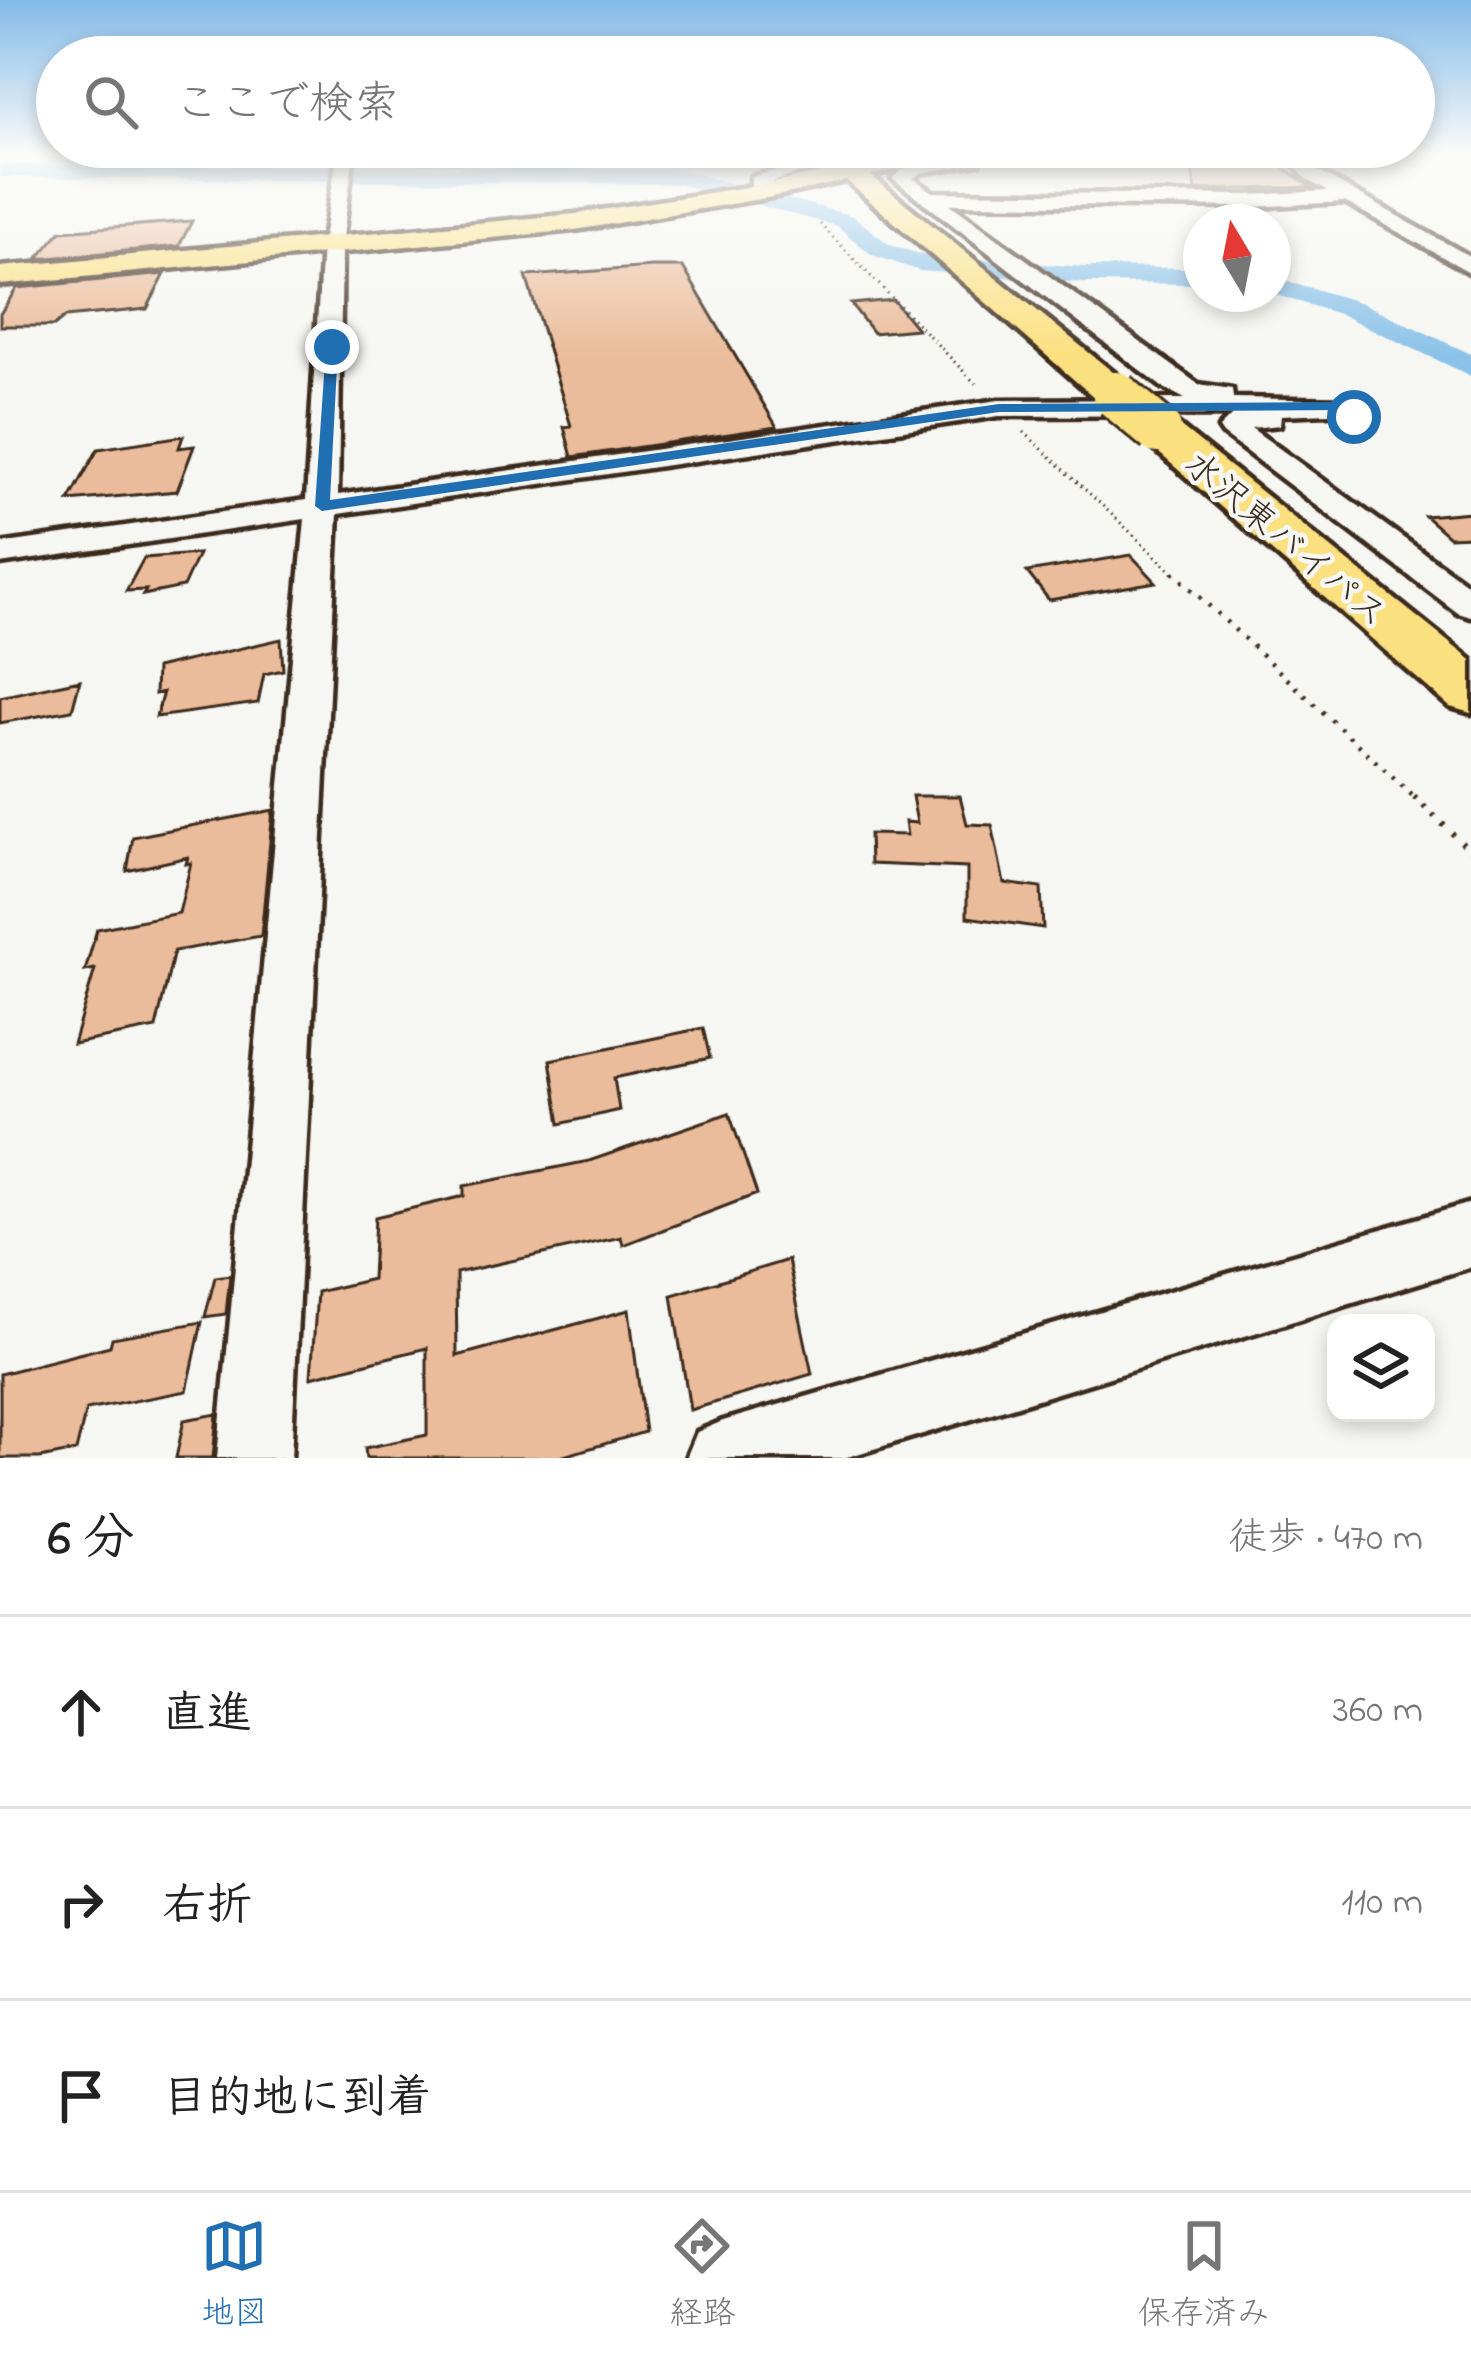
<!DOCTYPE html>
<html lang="ja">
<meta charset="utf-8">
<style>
:root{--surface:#fff;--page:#f2f2f2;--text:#222;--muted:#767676;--line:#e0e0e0;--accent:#1f6fb2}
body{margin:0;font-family:"Indie Flower","Klee One",sans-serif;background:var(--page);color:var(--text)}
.controls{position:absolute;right:36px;bottom:36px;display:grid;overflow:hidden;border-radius:24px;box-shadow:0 6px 18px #0003}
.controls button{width:108px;height:108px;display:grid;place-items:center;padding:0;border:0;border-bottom:3px solid var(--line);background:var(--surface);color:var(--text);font:60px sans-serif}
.compass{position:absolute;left:1183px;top:204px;width:108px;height:108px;border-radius:50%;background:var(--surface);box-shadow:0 6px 18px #0003;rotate:350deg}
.stop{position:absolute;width:36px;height:36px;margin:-27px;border:9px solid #1f6fb2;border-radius:50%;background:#fff}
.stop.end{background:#1f6fb2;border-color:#fff;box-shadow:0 3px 12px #0008}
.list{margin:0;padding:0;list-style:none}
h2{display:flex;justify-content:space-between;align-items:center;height:156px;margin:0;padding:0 48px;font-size:51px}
h2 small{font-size:39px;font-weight:400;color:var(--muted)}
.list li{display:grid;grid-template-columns:78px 1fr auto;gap:36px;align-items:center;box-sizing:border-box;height:192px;padding:0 48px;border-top:3px solid var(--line)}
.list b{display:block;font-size:45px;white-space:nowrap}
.list em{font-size:39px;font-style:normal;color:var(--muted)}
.icon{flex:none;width:66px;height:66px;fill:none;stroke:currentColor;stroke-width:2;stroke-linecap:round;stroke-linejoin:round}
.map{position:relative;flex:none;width:1471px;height:1458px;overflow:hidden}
.search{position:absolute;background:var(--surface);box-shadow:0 6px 18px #0003;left:36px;right:36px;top:36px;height:132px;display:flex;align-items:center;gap:30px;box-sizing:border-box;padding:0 42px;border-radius:66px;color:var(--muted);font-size:45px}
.sheet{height:732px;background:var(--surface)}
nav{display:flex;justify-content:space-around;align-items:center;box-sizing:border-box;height:168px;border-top:3px solid var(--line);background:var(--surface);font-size:33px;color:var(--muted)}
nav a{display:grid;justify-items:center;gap:6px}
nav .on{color:var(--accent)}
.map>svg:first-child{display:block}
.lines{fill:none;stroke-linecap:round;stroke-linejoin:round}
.river{fill:#8bc2e9;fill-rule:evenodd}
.building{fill:#ebbc9b;stroke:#3b2a1e;stroke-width:3}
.minor-casing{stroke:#3b2a1e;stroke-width:9}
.major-casing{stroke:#3b2a1e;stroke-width:9}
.highway-casing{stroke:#3b2a1e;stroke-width:9}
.path-far2{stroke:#3b2a1e;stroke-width:3;stroke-dasharray:1.5 4.5;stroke-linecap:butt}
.path-far1{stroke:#3b2a1e;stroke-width:4.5;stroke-dasharray:3 9;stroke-linecap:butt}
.path{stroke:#3b2a1e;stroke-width:6;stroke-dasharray:3 10;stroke-linecap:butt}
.minor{fill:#f6f6f2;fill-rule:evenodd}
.major{fill:#fbe080;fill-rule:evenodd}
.highway{fill:#fbe080;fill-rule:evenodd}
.highway-bridge-far1-casing{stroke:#3b2a1e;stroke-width:40;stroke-linecap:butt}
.highway-bridge-casing{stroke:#3b2a1e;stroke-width:52;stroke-linecap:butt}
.highway-bridge-far1{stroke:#fbe080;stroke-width:36}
.highway-bridge{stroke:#fbe080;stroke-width:46}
.route{fill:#1f6fb2}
.labels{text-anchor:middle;stroke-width:9;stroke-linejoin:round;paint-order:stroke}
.far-street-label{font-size:36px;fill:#3b2a1e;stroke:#f6f6f2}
</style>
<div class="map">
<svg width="1471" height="1458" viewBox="0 0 1471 1458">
<rect width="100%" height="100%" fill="#f6f6f2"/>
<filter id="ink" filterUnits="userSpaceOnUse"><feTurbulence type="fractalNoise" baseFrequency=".00833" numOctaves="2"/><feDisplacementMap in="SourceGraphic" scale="24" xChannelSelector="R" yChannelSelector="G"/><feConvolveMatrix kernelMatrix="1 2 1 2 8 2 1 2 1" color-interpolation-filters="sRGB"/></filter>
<g filter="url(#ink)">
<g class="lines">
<path class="river" d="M0 165 681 170 853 216 890 245 923 255 1085 267 1201 268V284L1085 283 920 271 872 255 837 226 680 184 0 177Z
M1273 277 1362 303 1471 354V376L1342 315 1273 294Z"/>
</g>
<path class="building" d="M1279 164 1311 187 1196 190 1191 166Z
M192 221 179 246 37 259 61 231Z
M652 267H683L777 427 572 457 564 427 571 426 526 276Z
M165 274 147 309 65 317 54 326H0V314L17 288Z
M893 300 917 329 873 333 851 304Z
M183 436 179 448 194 446 177 491 69 501 98 449Z
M1471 512V536L1449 537 1425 516Z
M198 554 183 587 143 595 146 590 126 591 144 558Z
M1131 555 1156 582 1049 600 1027 572Z
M281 639 283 670 264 674 258 703 156 717 163 692 155 694 156 668Z
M80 680 72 710 0 723V697Z
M912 796H960L967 824 992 825 1004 883 1041 888 1043 928 967 917V868L870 864 869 834 907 835 905 822 917 823Z
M273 810 261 936 174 951 156 1028 73 1044 95 969 85 971 97 929 179 913 191 863 186 864 188 857 127 871 133 837Z
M703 1028 710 1058 614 1078 619 1110 560 1124 550 1060Z
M729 1113 757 1194 623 1245 621 1237 456 1273 457 1356 629 1310 645 1432 557 1458H366L365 1448 427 1435V1348L311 1377 317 1292 372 1279 375 1217 464 1196V1186L589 1161Z
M788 1260 812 1374 690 1410 672 1295Z
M230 1275 226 1314 205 1317 215 1277Z
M202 1322 187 1391 86 1410 76 1451 40 1458H0V1374L110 1346 112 1338Z
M217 1414 213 1458H176L184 1420Z"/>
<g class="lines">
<defs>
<path id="minor" d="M338 152H354L342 245 338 495 999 400 1185 399 1162 387 892 178 912 163 981 152 980 163 923 172 913 178 933 192 1249 195 1327 191 1306 179 1284 152H1303L1319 172 1471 257V273L1345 202 1249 207 950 204 1198 384 1232 389 1233 398 1353 400 1357 406 1353 412 1281 415 1280 425 1251 428 1471 587V617L1458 613 1223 434 1219 428 1232 415 999 416 338 514 291 1458H217L305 519 0 564V544L306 500 322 245Z
M787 152H804L818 167 772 182 781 190 779 194H765L751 185V177L797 165Z
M866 152H910C901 160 875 160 866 152Z
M1471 1203V1267L844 1458H686L697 1432 723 1421Z"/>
<path id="major" d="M920 152H960L949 158 772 197 575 230 0 285V267L575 214 772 183Z"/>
<path id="highway" d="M814 152H842L1124 381 1130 390 1124 399H1096Z
M1158 417 1173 421 1471 660V713L1450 707 1143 439 1136 430 1143 421Z"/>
</defs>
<use href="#minor" class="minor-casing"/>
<use href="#major" class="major-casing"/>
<use href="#highway" class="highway-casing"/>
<path class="path-far2" d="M820 224 978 386
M1024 432 1176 575"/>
<path class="path-far1" d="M1173 572 1417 800"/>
<path class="path" d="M1414 797 1471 851"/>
<use href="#minor" class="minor"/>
<use href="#major" class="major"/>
<use href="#highway" class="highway"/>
<defs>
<path id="highway-bridge-far1" d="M1110 390 1120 398"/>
<path id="highway-bridge" d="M1116 395 1158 430"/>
</defs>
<use href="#highway-bridge-far1" class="highway-bridge-far1-casing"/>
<use href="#highway-bridge" class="highway-bridge-casing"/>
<use href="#highway-bridge-far1" class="highway-bridge-far1"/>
<use href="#highway-bridge" class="highway-bridge"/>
</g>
</g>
<linearGradient id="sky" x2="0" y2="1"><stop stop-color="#83bae8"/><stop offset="0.43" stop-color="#fbfbf9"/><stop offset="1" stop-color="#fbfbf9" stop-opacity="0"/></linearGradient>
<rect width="1471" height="356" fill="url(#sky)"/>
<path class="route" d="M332 344 338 347 330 500 999 404 1343 402 1360 417 1349 420 1340 410 999 412 322 511 315 506 326 347Z"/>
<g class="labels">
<g class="far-street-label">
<text transform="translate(1287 538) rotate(40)" y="13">水沢東バイパス</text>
</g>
</g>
</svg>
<div class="controls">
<button><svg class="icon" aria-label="layers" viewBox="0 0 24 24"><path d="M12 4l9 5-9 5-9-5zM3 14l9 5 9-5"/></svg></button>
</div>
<svg class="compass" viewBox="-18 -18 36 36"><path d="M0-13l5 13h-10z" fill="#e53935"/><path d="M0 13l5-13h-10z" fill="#767676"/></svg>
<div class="stop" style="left:1354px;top:417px"></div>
<div class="stop end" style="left:332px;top:347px"></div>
<div class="search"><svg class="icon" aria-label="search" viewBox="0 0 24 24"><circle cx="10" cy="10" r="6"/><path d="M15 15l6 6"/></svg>ここで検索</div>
</div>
<section class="sheet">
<h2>6 分<small>徒歩 · 470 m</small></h2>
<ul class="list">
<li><svg class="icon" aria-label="ahead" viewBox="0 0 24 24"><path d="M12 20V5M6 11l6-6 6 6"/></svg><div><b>直進</b></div><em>360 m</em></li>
<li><svg class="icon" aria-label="right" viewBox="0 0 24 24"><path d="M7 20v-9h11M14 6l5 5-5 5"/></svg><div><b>右折</b></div><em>110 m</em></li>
<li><svg class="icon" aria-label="arrive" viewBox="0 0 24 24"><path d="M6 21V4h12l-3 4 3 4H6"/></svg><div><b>目的地に到着</b></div></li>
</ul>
</section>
<nav>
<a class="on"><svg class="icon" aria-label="map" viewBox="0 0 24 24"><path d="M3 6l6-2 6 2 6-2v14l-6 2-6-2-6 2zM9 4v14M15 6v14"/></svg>地図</a>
<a><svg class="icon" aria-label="directions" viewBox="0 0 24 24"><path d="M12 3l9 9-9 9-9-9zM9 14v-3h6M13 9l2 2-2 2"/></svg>経路</a>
<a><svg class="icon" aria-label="saved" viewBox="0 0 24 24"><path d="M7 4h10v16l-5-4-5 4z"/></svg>保存済み</a>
</nav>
